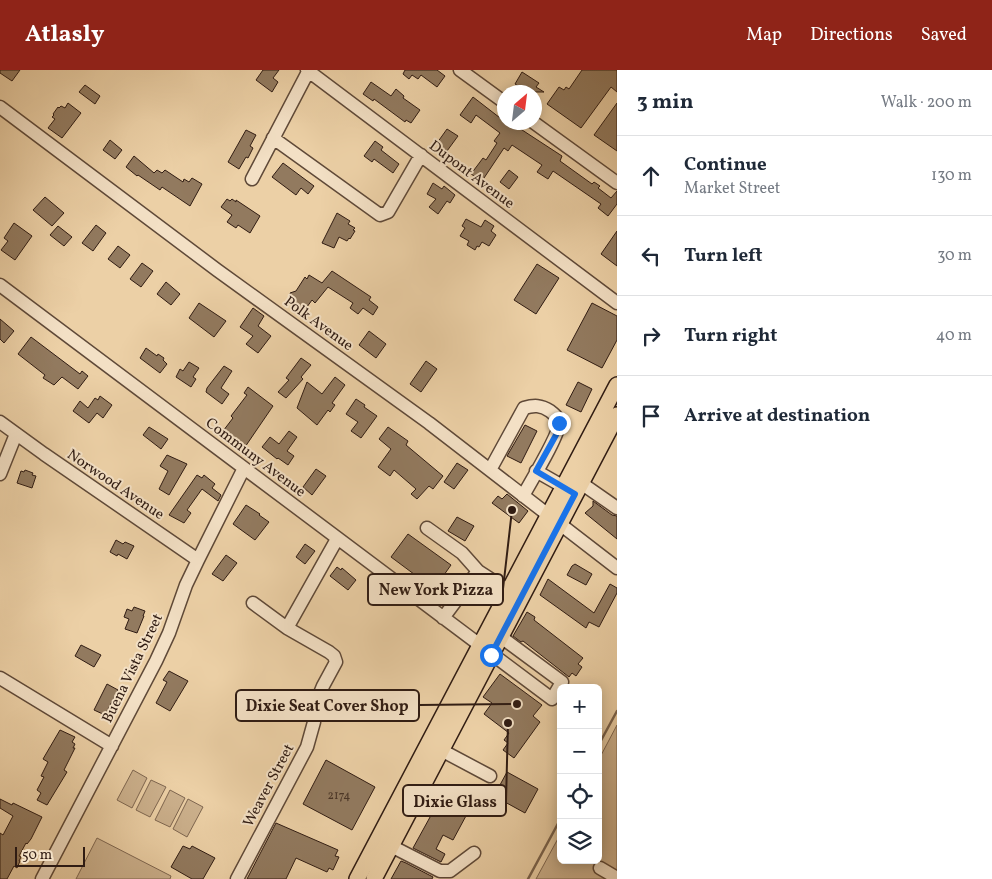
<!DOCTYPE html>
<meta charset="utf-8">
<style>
:root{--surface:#fff;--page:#f2f2f3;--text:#1f2937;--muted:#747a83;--line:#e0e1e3;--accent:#8f2418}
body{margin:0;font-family:Vollkorn,serif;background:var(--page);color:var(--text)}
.controls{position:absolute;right:15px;bottom:15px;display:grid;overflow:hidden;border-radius:8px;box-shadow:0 2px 12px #0003}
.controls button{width:45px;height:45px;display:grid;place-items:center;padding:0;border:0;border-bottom:1px solid var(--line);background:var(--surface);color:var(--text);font:25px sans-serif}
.compass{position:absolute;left:497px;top:15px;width:45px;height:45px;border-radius:50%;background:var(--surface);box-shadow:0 2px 12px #0003;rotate:28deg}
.scale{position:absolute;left:15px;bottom:12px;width:70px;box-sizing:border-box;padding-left:5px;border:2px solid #301c13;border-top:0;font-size:14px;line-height:18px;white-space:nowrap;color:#301c13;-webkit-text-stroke:4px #f3e0c5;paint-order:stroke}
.stop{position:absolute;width:15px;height:15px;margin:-11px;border:4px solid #1a73e8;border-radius:50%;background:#fff}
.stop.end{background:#1a73e8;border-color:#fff;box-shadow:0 1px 5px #0008}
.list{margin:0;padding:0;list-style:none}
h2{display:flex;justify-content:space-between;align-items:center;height:65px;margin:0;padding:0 20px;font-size:21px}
h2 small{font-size:16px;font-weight:400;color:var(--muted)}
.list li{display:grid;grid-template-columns:32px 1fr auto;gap:15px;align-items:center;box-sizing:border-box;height:80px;padding:0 20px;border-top:1px solid var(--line)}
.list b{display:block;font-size:19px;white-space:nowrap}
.list p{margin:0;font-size:16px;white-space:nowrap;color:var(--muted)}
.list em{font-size:16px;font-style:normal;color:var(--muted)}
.icon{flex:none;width:28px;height:28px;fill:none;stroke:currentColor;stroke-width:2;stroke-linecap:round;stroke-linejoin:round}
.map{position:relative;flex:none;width:617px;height:809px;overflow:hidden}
header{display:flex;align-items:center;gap:30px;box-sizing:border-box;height:70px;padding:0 25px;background:var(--accent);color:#fff}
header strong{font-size:24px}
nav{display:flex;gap:28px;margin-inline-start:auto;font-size:18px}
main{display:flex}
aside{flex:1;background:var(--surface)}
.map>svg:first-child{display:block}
.green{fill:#ccb18d;stroke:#7e6650}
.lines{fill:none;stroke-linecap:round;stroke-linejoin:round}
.stream{stroke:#7a634d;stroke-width:2.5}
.building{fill:#927a5f;stroke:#301c13}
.minor-casing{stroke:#5f4938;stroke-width:15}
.major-casing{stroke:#301c13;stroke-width:18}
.minor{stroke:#f3e0c5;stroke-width:12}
.major{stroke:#ecd0a6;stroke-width:15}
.route{stroke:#1a73e8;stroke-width:6}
.labels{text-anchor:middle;stroke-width:4;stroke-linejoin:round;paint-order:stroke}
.number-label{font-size:12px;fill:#483426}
.street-label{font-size:15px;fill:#301c13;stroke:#f3e0c5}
.leader{fill:none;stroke:#301c13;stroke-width:2}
.callout-dot{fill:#301c13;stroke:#f3e0c5;stroke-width:2}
.callout{fill:#f3e0c5;stroke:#301c13;stroke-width:2}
.callout-label{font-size:16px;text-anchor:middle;font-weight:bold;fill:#301c13}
</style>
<header>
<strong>Atlasly</strong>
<nav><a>Map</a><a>Directions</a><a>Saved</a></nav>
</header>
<main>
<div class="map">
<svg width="617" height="809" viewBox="0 0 617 809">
<rect width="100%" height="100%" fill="#ecd0a6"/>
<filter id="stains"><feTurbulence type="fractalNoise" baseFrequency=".004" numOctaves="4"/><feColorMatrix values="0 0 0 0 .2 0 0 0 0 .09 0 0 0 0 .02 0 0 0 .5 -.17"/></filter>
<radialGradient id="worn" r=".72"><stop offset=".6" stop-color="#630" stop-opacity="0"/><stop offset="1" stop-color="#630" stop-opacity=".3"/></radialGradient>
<path class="green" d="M617 655V800L612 809H536L561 763V790H598V691Z
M133 700 147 708 132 738 117 730Z
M151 710 166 717 150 747 136 740Z
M170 720 185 728 170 757 155 750Z
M188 729 203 737 187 767 173 759Z
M97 768 171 806 170 809H76Z"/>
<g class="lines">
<path class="stream" d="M598 676 617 641
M528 809 561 748"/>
</g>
<path class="building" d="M0 0H20L12 11 0 3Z
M263 0H279L273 8 278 12 272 22 256 10Z
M405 0H437L445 6 437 17 421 5 418 9 412 5 409 9 403 4Z
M582 0H617V22L611 17 581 58 547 34 559 17 564 20 566 17 569 19Z
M522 2 539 13 536 17 544 22H528L515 14Z
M371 12 391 26 396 19 404 26 403 28 420 40 411 53 406 50 405 52 374 29 373 31 363 24Z
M85 15 100 26 95 34 79 22Z
M473 27 504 51V52L515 58 516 56 562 86 560 91 592 114 594 112 600 116 598 118 611 128 617 121V134L608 146 598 138 601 134 553 101 548 109 537 102 542 95 512 75 508 81 504 78 482 111 471 104 483 88 486 90 497 73 494 71 500 63 476 45 471 53 460 45Z
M68 33 81 43 62 68 48 58 55 49 52 47 54 45 53 44 58 37 59 38 61 36 65 38Z
M617 33V81L594 65Z
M447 59 458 66 447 81 437 73Z
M246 60 256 65 250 76 253 78 248 88 246 87 239 99 228 92Z
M110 70 122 80 115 89 103 80Z
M375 71 383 77 381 80 399 94 393 103 374 89 372 92 364 86Z
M134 86 154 103 157 100 162 103 165 100 183 112 184 109 189 112 192 108 202 114 190 136 162 117 160 120 138 105 137 106 126 97Z
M283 93 314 116 308 124 301 118 296 125 272 107Z
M509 100 518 107 509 119 500 112Z
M433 113 442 119 444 116 455 125 450 133 447 131 438 144 429 137 436 129 427 124Z
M45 127 64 143 52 156 33 140Z
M227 129 230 131 232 129 236 132V130L260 146 250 163 238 155 236 158 227 152 232 145 221 137Z
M337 143 350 151 348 154 355 158 353 160 355 161 350 169 349 168 347 171 339 167 334 178 322 173Z
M466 149 481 157 485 150 494 156 491 161 496 165 489 176 482 172 479 177 477 176 475 180 467 175 469 171 460 166 465 158 462 156Z
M14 153 32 166 15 190 1 180 8 171 4 168Z
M96 155 106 163 93 181 82 173Z
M58 156 72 167 64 176 50 165Z
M617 161V196L601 184Z
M118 176 130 185 120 198 108 189Z
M142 193 153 201 141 217 130 209Z
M537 194 559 208 536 244 514 230Z
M332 201 371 227 369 230 378 237 373 245 363 238 358 244 350 238 353 233 328 217 315 233 312 230 304 241 297 236 298 234 291 229 290 223 296 221 305 207 307 209 309 205 322 213Z
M166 212 180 224 171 235 157 224Z
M199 233 226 251 214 267 189 248Z
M592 233 617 246V270L602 298 567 280Z
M253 238 264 246 258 256 271 266 258 283 246 274 253 266 240 257Z
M0 249 14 261 4 273 0 269Z
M369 261 386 274 376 288 359 275Z
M31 267 80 304 82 301 88 306 78 319 62 307 54 315 43 308 45 305 18 284Z
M146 278 157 286 158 284 164 288 163 290 167 294 160 303 140 288Z
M301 288 311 295 301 307 303 309 286 328 278 322 289 310 286 308Z
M426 291 437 299 421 322 410 314Z
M189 292 199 298 193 307 196 309 191 317 176 307 180 299 183 301Z
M224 296 232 301 221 318 229 324 222 334 206 322 207 318Z
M335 307 345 315 332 333 335 335 330 342 328 340 317 355 297 338 307 312 322 324Z
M578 312 592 319 581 342 566 335Z
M248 317 273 336 245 377 223 361 233 348 231 346 247 325 244 323Z
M100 326 112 335 103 348 97 343 89 353 73 341 80 331 88 338 95 328 98 330Z
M356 329 365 335 364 337 377 346 361 368 351 361 358 352 346 344Z
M525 355 537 361 521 393 507 386Z
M149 357 168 369 161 379 143 365Z
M388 357 408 371 406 375 443 406 433 419 429 416 417 429 411 424 416 419 394 400 390 406 378 397 391 379 379 369Z
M289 361 297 367 287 381 294 386 288 395 278 388 277 389 262 377 270 367 279 374Z
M167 385 187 394 169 425 159 419 168 401 160 396Z
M457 393 468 400 454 419 444 412Z
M316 399 326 406 312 425 303 417Z
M25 400 33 403 32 405 36 406 32 418 17 413 21 401 24 402Z
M197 405 202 408 204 405 215 414 212 418 221 425 218 431 202 419 187 440 191 443 184 453 169 445Z
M507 424 528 441 519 453 492 433 498 426 502 429Z
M593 431 612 445 617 446V469L585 443 593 436Z
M246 435 260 444 259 445 269 452 255 470 233 454Z
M457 447 474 456 465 471 448 461Z
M408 464 451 495 434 519 391 487Z
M116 470 123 474 125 472 134 476 127 489 118 484 117 486 110 482Z
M305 474 315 481 305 494 296 487Z
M226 485 237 493 223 511 212 504Z
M575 494 592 504 586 515 567 505 572 496Z
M337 497 341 500 342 498 356 510 348 520 330 506Z
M548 509 594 543 610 514 617 518V523L599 557 589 552 586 558 540 525Z
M134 537 145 541 143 546H144L137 563 125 559 129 549 124 547 127 539 132 541Z
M527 542 535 547 534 550 583 588 578 594 582 597 576 606 572 603 569 607 523 571 521 572 513 566Z
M81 575 101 585 94 597 75 586Z
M169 601 188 611 170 641 156 633 167 612 163 610Z
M500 604 542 635 533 646 540 652 514 688 503 680 508 673 504 670 509 663 484 644 492 633 483 627Z
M107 614 118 620 105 645 94 640Z
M60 660 75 667 72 672 75 674 73 678H75L64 700 67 702 47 735 37 730 41 723 37 720 44 707 41 706 48 692 43 689Z
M326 690 375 717 352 760 303 734Z
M507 702 538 719 525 743 494 726Z
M0 729 12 735 13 733 42 747 31 769 27 774 26 773 19 786 21 787 19 791H20L17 798 14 796 7 809H0V763L3 765 13 746 0 738Z
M440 729 467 744 453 770 443 765 436 779 445 784 441 792 413 778Z
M276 753 338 780 335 786 339 787 333 800 329 798 327 802 296 788 286 809H247Z
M183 776 190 779 192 776 215 788 203 809H192L171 797Z
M401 791 406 793 433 807 432 809H391Z"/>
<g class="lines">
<defs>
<path id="minor" d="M307 0 617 233
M460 0 504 32
M0 37 217 200 429 353 617 498
M533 52 617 113
M273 68 380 145 388 142 421 85
M252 109 309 0
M0 215 552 629 562 612 501 567
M0 352 44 384 198 490
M490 400 524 338C534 335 541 335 550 341 554 344 558 347 559 353 560 364 530 413 523 426
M536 401 571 421
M0 404 16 364
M581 413 617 438
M427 458 462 483 478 501
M443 548 478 501 509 521
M287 558 337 469
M0 608 112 676
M441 680 490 706
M391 776 440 801H450L474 783
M600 798 617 808
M42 809 156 591 169 563 186 515 198 490 244 398
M237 809 307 677 314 652V638L323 616 336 592 334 586 329 582 287 558 253 533"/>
<path id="major" d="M357 809 617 315
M374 809 617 345"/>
</defs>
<use href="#minor" class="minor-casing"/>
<use href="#major" class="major-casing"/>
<use href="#minor" class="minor"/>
<use href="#major" class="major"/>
</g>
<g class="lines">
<path class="route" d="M491 585 575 424 536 401 556 365 559 353"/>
</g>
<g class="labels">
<g class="number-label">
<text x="339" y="729">2174</text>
</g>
<g class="street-label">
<text transform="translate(472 104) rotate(37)" y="5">Dupont Avenue</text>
<text transform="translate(319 253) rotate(36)" y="5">Polk Avenue</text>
<text transform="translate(256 387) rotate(37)" y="5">Communy Avenue</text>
<text transform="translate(116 414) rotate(34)" y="5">Norwood Avenue</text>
<text transform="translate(132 598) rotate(-64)" y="5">Buena Vista Street</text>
<text transform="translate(268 715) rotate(-62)" y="5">Weaver Street</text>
</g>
</g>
<path class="leader" d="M512 440L503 519M517 634L419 635M508 653L506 731"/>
<g class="callout-dot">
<circle cx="512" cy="440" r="5"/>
<circle cx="517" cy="634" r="5"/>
<circle cx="508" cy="653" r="5"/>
</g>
<g class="callout">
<rect x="368" y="504" width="135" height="31" rx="5"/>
<rect x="236" y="620" width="183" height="31" rx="5"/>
<rect x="403" y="715" width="103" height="31" rx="5"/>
</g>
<g class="callout-label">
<text x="436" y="525">New York Pizza</text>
<text x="327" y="641">Dixie Seat Cover Shop</text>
<text x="455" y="737">Dixie Glass</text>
</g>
<rect width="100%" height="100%" filter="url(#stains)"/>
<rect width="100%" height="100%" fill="url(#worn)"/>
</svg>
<div class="controls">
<button>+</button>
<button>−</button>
<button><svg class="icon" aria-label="locate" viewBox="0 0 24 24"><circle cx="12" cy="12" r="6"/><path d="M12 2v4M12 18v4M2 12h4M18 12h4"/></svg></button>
<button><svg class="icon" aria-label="layers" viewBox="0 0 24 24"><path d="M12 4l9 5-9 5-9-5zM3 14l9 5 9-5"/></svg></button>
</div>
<svg class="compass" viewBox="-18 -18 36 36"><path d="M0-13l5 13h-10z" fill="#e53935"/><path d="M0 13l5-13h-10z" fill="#747a83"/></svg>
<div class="scale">50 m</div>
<div class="stop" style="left:491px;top:585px"></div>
<div class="stop end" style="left:559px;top:353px"></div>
</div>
<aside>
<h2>3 min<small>Walk · 200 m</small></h2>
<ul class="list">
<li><svg class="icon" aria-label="ahead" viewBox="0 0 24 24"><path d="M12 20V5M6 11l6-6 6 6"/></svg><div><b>Continue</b><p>Market Street</p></div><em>130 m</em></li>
<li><svg class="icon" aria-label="left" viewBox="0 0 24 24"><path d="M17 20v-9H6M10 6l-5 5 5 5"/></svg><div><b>Turn left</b></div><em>30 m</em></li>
<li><svg class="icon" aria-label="right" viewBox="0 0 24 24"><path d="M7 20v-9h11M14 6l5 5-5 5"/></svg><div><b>Turn right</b></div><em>40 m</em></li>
<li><svg class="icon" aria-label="arrive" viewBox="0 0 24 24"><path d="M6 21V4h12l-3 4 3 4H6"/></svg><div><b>Arrive at destination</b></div></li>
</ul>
</aside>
</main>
